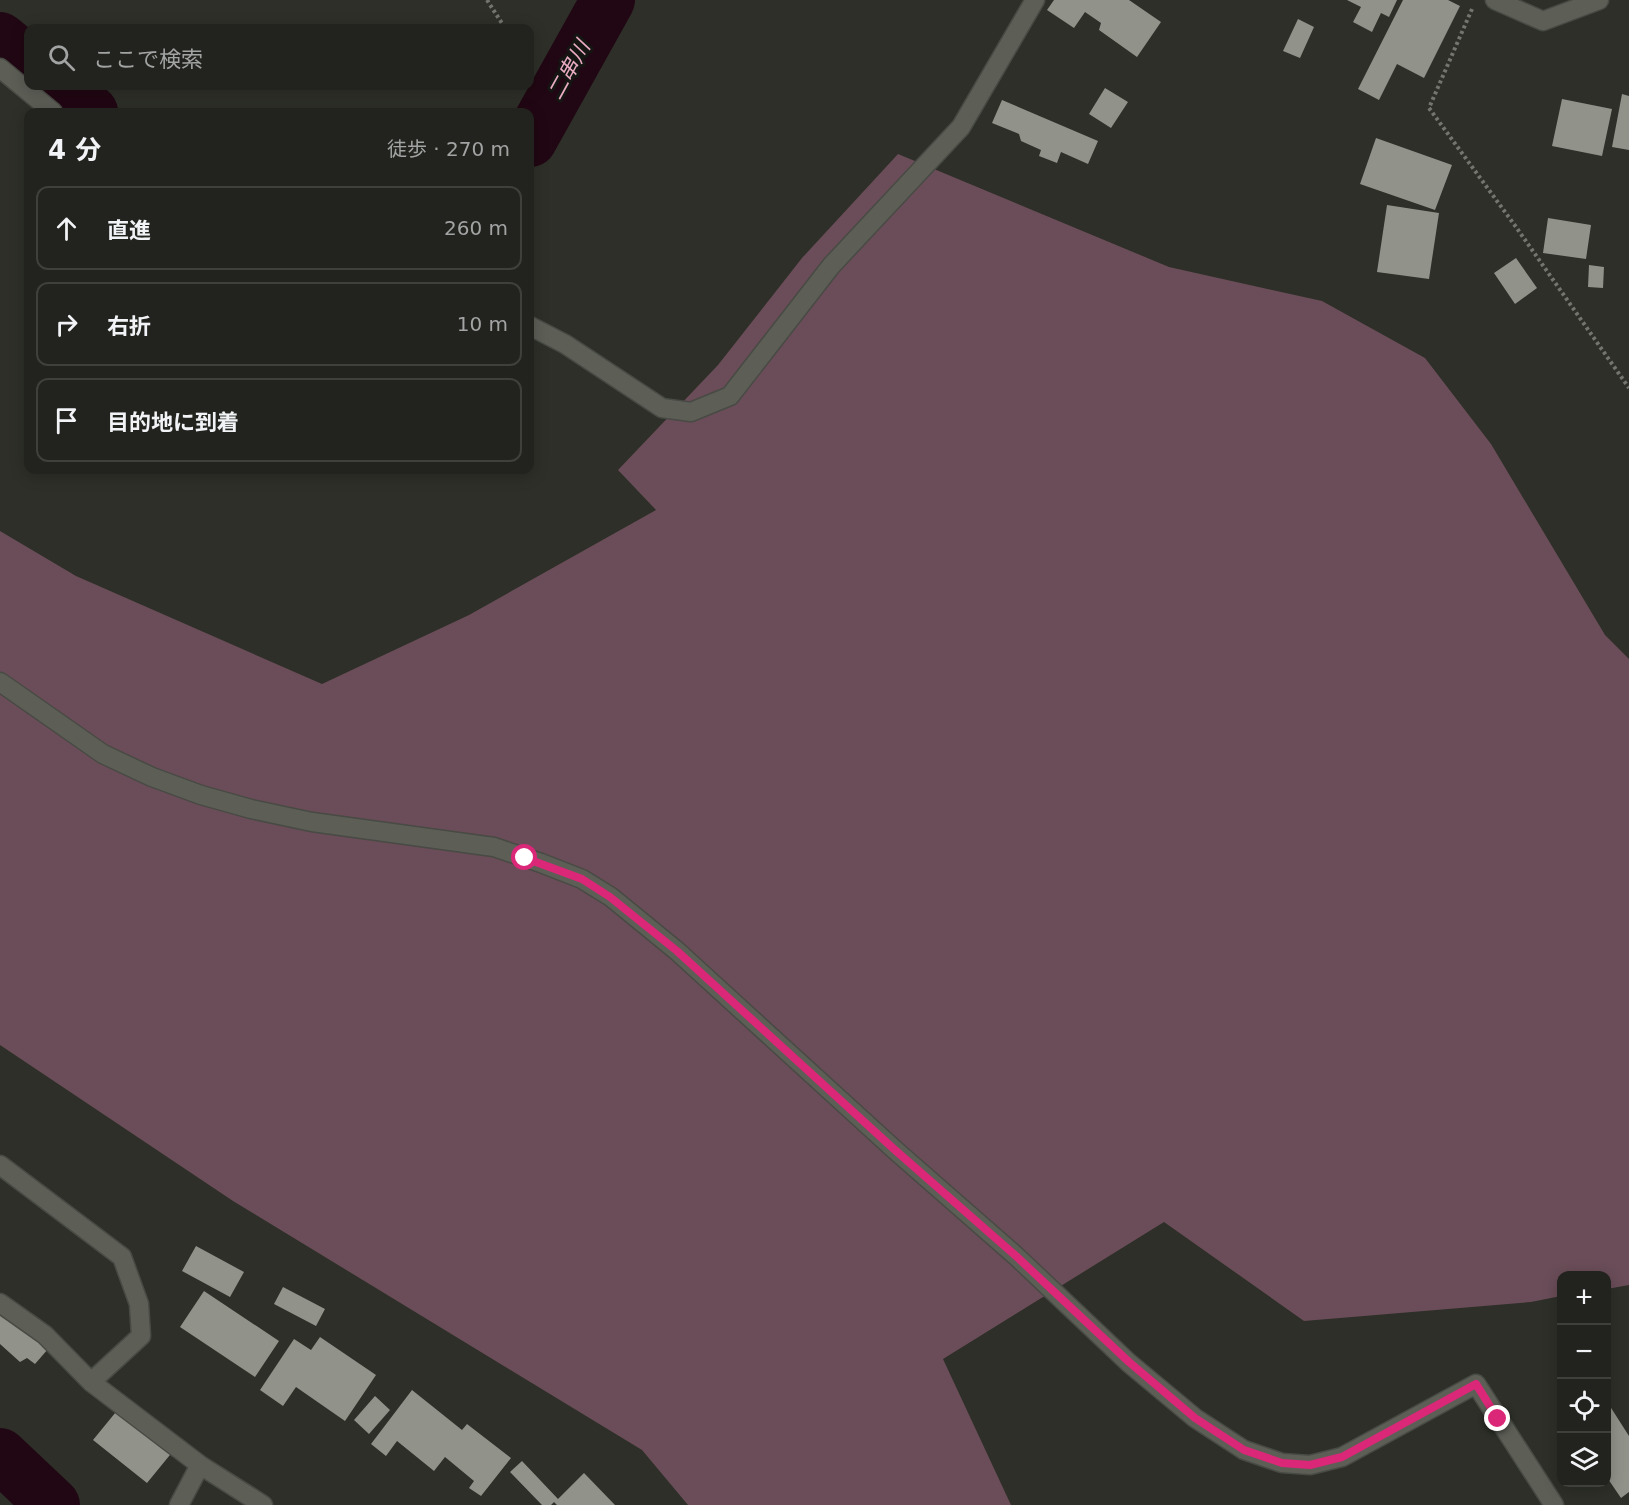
<!DOCTYPE html>
<html lang="ja">
<meta charset="utf-8">
<style>
:root{--surface:#22231e;--page:#2a2b27;--text:#f1f3f6;--muted:#a2a4a4;--line:#3f403c}
body{margin:0;font-family:"DejaVu Sans","Noto Sans JP",sans-serif;background:var(--page);color:var(--text)}
.controls{position:absolute;right:18px;bottom:18px;display:grid;overflow:hidden;border-radius:12px;box-shadow:0 3px 15px #0003}
.controls button{width:54px;height:54px;display:grid;place-items:center;padding:0;border:0;border-bottom:2px solid var(--line);background:var(--surface);color:var(--text);font:30px sans-serif}
.stop{position:absolute;width:18px;height:18px;margin:-14px;border:4px solid #db2777;border-radius:50%;background:#fff}
.stop.end{background:#db2777;border-color:#fff;box-shadow:0 2px 6px #0008}
.list{margin:0;padding:0;list-style:none}
h2{display:flex;justify-content:space-between;align-items:center;height:78px;margin:0;padding:0 24px;font-size:26px}
h2 small{font-size:20px;font-weight:400;color:var(--muted)}
.list li{display:grid;grid-template-columns:39px 1fr auto;gap:18px;align-items:center;box-sizing:border-box;height:84px;margin:0 12px 12px;padding:0 12px;border:2px solid var(--line);border-radius:12px}
.list b{display:block;font-size:22px;white-space:nowrap}
.list em{font-size:20px;font-style:normal;color:var(--muted)}
.icon{flex:none;width:33px;height:33px;fill:none;stroke:currentColor;stroke-width:2;stroke-linecap:round;stroke-linejoin:round}
.map{position:relative;flex:none;width:1629px;height:1505px;overflow:hidden}
.search{position:absolute;background:var(--surface);box-shadow:0 3px 15px #0003;left:24px;top:24px;width:510px;height:66px;display:flex;align-items:center;gap:15px;box-sizing:border-box;padding:0 21px;border-radius:12px;color:var(--muted);font-size:22px}
.panel{position:absolute;background:var(--surface);box-shadow:0 3px 15px #0003;left:24px;top:108px;width:510px;height:366px;border-radius:12px}
.map>svg:first-child{display:block}
.green{fill:#6a4d58}
.lines{fill:none;stroke-linecap:round;stroke-linejoin:round}
.river{stroke:#210713;stroke-width:54}
.building{fill:#91938a}
.street-casing{stroke:#484a44;stroke-width:21}
.path{stroke:#74756f;stroke-width:4;stroke-dasharray:3 3;stroke-linecap:butt}
.street{stroke:#5d5f57;stroke-width:18}
.route{stroke:#db2777;stroke-width:8}
.labels{text-anchor:middle;stroke-width:6;stroke-linejoin:round;paint-order:stroke}
.water-label{font-size:21px;font-style:italic;fill:#e9abc2;stroke:#151613}
</style>
<div class="map">
<svg width="1629" height="1505" viewBox="0 0 1629 1505">
<rect width="100%" height="100%" fill="#2d2f28"/>
<path class="green" d="M898 154 1169 267 1322 301 1425 358 1491 444 1605 635 1629 659V1285L1607 1289 1606 1276H1562L1561 1296 1531 1302 1304 1321 1164 1222 943 1359 1011 1505H688L642 1450 233 1201 0 1045V531L76 576 322 684 469 615 656 510 618 470 718 365 802 258Z"/>
<g class="lines">
<path class="river" d="M0 39 28 62
M58 86 91 112
M530 140 608 0
M0 1455 53 1505"/>
</g>
<path class="building" d="M1054 0H1129L1161 22 1137 57 1099 30 1101 23 1085 12 1074 28 1047 10Z
M1347 0H1397L1389 17 1381 13 1372 32 1353 22 1361 7Z
M1403 0H1448L1460 6 1424 78 1397 64 1379 100 1358 89Z
M1298 19 1314 27 1300 58 1283 51Z
M1105 88 1128 102 1111 128 1089 114Z
M1622 94 1629 96V150L1612 147Z
M1562 99 1612 109 1602 156 1552 146Z
M1002 100 1098 141 1088 164 1061 152 1057 163 1039 156 1041 150 1021 141 1019 134 992 123Z
M1376 138 1452 165 1435 210 1360 184Z
M1387 205 1439 213 1429 279 1377 272Z
M1548 218 1591 225 1586 259 1543 253Z
M1516 258 1537 288 1515 304 1494 273Z
M1589 265 1604 267 1603 288 1588 287Z
M196 1246 244 1272 230 1297 182 1271Z
M283 1287 325 1309 316 1326 274 1304Z
M204 1291 279 1341 255 1377 180 1327Z
M11 1302 55 1341 35 1364 27 1358 20 1362 0 1344V1314Z
M320 1337 376 1375 345 1421 296 1387 283 1406 260 1390 294 1339 311 1350Z
M412 1390 462 1430 467 1424 511 1458 481 1496 469 1488 474 1481 445 1457 434 1471 397 1441 386 1456 371 1444Z
M375 1396 390 1410 369 1434 354 1420Z
M1606 1400 1629 1436V1492L1621 1498 1606 1476Z
M120 1407 174 1450 147 1483 93 1440Z
M522 1461 558 1499 584 1473 615 1505H557L554 1502 551 1505H542L510 1472Z"/>
<g class="lines">
<defs>
<path id="street" d="M1495 0 1543 21 1599 0
M0 68 53 112
M530 326 565 344 662 408 691 412 730 396 831 266 961 127 1035 0
M0 682 103 754 152 777 201 795 251 809 312 822 494 847 541 863 582 879 611 897 677 951 895 1150 1016 1256 1129 1363 1195 1418 1244 1450 1282 1463 1310 1465 1342 1457 1476 1384 1554 1505
M0 1165 122 1257 139 1304 141 1336 91 1382
M0 1303 45 1335 91 1382 200 1465 263 1505
M179 1505 200 1465"/>
</defs>
<use href="#street" class="street-casing"/>
<path class="path" d="M487 0 505 28
M1472 9 1429 108 1516 227 1629 388"/>
<use href="#street" class="street"/>
</g>
<g class="lines">
<path class="route" d="M525 858 582 879 610 897 677 951 895 1150 1016 1256 1129 1362 1195 1418 1244 1450 1282 1463 1310 1465 1342 1457 1476 1384 1498 1419"/>
</g>
<g class="labels">
<g class="water-label">
<text transform="translate(569 70) rotate(-61)" y="7">二串川</text>
</g>
</g>
</svg>
<div class="controls">
<button>+</button>
<button>−</button>
<button><svg class="icon" aria-label="locate" viewBox="0 0 24 24"><circle cx="12" cy="12" r="6"/><path d="M12 2v4M12 18v4M2 12h4M18 12h4"/></svg></button>
<button><svg class="icon" aria-label="layers" viewBox="0 0 24 24"><path d="M12 4l9 5-9 5-9-5zM3 14l9 5 9-5"/></svg></button>
</div>
<div class="stop" style="left:525px;top:858px"></div>
<div class="stop end" style="left:1498px;top:1419px"></div>
<div class="search"><svg class="icon" aria-label="search" viewBox="0 0 24 24"><circle cx="10" cy="10" r="6"/><path d="M15 15l6 6"/></svg>ここで検索</div>
<section class="panel">
<h2>4 分<small>徒歩 · 270 m</small></h2>
<ul class="list">
<li><svg class="icon" aria-label="ahead" viewBox="0 0 24 24"><path d="M12 20V5M6 11l6-6 6 6"/></svg><div><b>直進</b></div><em>260 m</em></li>
<li><svg class="icon" aria-label="right" viewBox="0 0 24 24"><path d="M7 20v-9h11M14 6l5 5-5 5"/></svg><div><b>右折</b></div><em>10 m</em></li>
<li><svg class="icon" aria-label="arrive" viewBox="0 0 24 24"><path d="M6 21V4h12l-3 4 3 4H6"/></svg><div><b>目的地に到着</b></div></li>
</ul>
</section>
</div>
